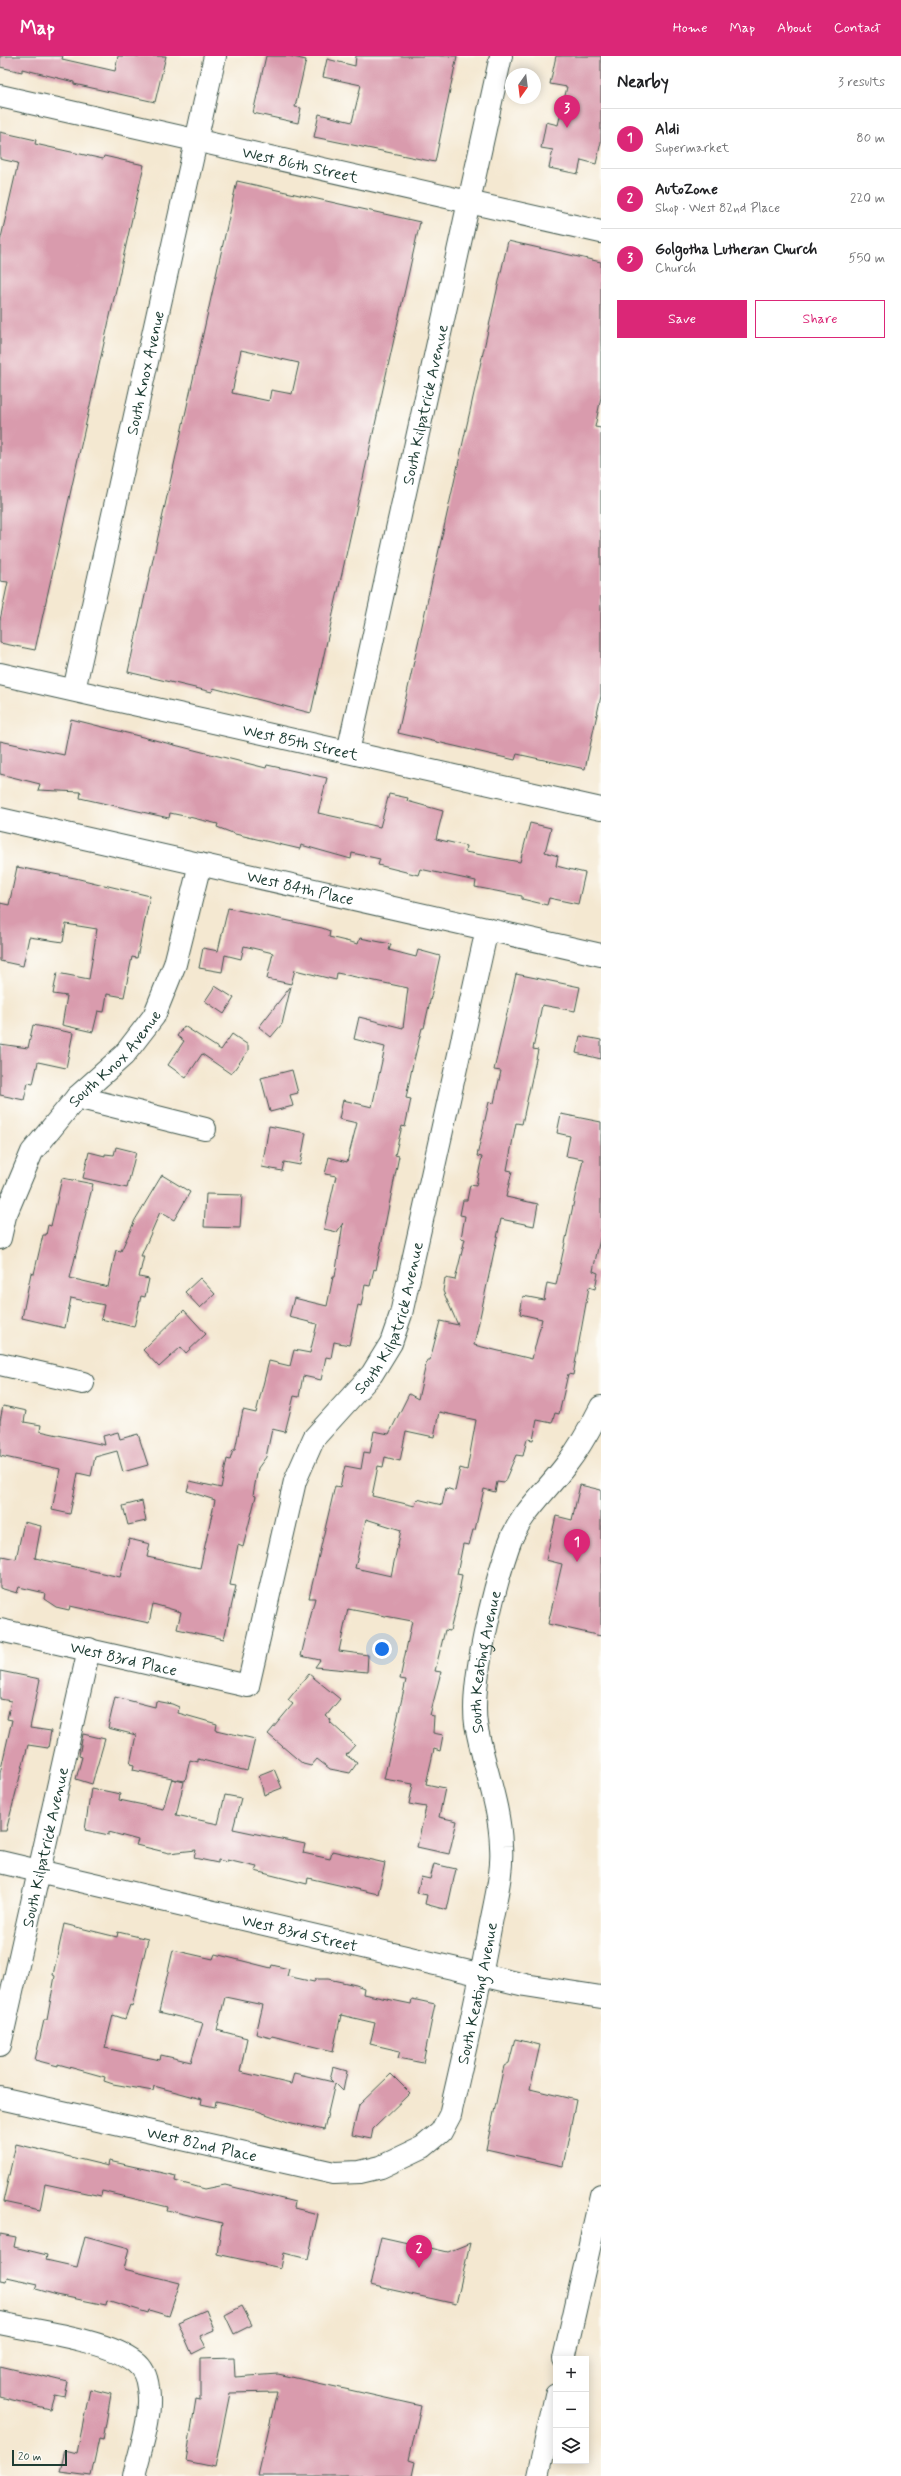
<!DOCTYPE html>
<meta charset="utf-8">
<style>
:root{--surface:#fff;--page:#f6f6f6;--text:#202124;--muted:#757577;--line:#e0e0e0;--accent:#db2777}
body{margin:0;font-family:Mynerve,sans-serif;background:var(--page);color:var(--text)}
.controls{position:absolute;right:12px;bottom:12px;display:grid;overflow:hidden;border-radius:0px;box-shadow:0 2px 10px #0003}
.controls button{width:36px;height:36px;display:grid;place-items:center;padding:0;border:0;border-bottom:1px solid var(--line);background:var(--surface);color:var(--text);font:20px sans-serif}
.compass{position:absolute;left:505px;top:12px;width:36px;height:36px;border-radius:50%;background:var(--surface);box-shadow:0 2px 10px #0003;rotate:194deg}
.scale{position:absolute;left:12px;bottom:10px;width:55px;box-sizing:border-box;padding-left:4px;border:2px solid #1f3d34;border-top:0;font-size:11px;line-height:14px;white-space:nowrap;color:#1f3d34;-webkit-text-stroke:3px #fdfcf7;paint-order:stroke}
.you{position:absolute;left:382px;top:1593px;width:14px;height:14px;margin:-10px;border:3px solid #fff;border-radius:50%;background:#1a73e8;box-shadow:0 0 0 6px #1a73e833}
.badge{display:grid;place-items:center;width:26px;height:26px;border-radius:50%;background:var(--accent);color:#fff;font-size:13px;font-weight:700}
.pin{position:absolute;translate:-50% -33px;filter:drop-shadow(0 1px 2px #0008)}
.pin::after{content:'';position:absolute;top:21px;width:14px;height:12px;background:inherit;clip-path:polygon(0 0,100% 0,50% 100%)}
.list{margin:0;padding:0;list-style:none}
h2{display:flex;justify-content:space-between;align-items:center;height:52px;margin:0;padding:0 16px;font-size:17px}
h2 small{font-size:13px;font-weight:400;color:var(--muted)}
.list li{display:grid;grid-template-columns:26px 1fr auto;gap:12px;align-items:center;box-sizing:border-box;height:60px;padding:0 16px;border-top:1px solid var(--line)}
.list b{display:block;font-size:15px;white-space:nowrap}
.list p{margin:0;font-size:13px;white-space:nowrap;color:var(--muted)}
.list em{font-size:13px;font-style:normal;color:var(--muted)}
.actions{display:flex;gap:8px;padding:12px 16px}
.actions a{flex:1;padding:9px 0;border:1px solid var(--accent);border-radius:0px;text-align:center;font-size:14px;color:var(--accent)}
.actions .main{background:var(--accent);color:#fff}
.icon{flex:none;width:22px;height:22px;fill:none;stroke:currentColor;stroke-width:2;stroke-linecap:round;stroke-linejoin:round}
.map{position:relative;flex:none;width:601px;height:2420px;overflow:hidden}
header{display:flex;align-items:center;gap:24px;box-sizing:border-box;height:56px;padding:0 20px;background:var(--accent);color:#fff}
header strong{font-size:19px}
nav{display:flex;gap:22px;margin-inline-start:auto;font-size:14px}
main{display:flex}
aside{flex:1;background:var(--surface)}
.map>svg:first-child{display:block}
.building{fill:#d99bad;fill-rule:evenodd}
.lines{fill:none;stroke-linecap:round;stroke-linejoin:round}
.minor-casing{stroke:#3f574c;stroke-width:24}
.tertiary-casing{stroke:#3f574c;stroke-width:24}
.primary-casing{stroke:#3f574c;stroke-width:24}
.minor{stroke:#fff;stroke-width:22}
.tertiary{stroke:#fff;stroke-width:22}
.primary{stroke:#fff;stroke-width:22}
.labels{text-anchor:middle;stroke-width:4;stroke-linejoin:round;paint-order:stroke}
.street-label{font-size:16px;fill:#1f3d34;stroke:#fdfcf7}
</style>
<header>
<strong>Map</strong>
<nav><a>Home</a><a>Map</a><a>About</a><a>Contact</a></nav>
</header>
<main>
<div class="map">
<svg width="601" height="2420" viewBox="0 0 601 2420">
<rect width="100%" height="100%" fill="#fdfcf7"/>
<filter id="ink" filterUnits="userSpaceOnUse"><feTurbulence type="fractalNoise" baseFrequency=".025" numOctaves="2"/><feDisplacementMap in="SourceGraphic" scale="8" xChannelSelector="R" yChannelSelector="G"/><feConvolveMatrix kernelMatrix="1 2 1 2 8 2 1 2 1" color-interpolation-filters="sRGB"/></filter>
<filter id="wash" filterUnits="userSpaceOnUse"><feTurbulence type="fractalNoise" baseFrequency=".012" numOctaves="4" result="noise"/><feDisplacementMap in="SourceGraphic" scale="16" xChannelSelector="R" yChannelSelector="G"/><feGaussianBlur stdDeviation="0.9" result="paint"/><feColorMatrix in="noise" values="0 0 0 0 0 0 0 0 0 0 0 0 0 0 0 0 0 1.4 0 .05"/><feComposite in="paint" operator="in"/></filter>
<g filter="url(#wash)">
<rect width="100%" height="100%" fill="#f4e8d1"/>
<g id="blocks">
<path class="building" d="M0 0H63L62 3 115 15 118 0H166L155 46 74 28V26L22 13V16L0 11Z
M266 0H289L306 4 295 51 301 52 298 67 253 57Z
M356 0H457L435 106 314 81 319 58 352 66 361 29 323 21 327 3 355 10Z
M556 0H601V86L596 108 581 104 578 118 549 112 553 94 541 92 546 66 558 69 567 31 550 28Z
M0 76 36 84 35 88 103 103 104 100 144 109 35 594 0 587V564L8 526 0 525V186L18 107 0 103Z
M237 125 420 166 311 657 213 632 212 636 128 616ZM241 294 299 307 292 338 271 334 269 345 232 337Z
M508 185 601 206V341L595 371 601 372V640L585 713 517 698 515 704 398 677Z
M71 663 266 712 267 709 327 722 318 757 350 764 380 771 389 738 408 742 407 745 443 755 436 783 466 790 465 796 520 806 530 767 551 772 545 796 558 800 556 810 585 817 578 848 549 842 547 849 522 843V840L475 831 476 825 420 813 418 819 378 809 380 803 352 797 351 803 301 789 300 793 235 778 217 771 218 768 189 761 170 757 169 762 80 742 81 736 38 734 40 728 0 718V685L64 699Z
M17 811 75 822 150 840 137 902 132 901 124 941 107 938 104 956 98 955 93 976 62 969 67 940 53 938 57 917 89 923 97 873 66 868 63 886 29 881 23 910 0 905V847L9 849Z
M228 852 322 872 330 875 329 881 358 888 360 882 391 888 389 894 416 901 418 894 440 900 424 972H422L412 1012 406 1042 411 1043 405 1071 402 1070 395 1099 399 1100 376 1214 374 1213 370 1230 365 1229 361 1250 358 1249 349 1289 334 1286 331 1302 326 1301 321 1324 303 1320 299 1341 294 1340 285 1376 272 1373 266 1401 258 1412 253 1439 256 1440 243 1491 238 1489 230 1529 236 1530 224 1583 177 1573 181 1556 153 1548 149 1567 70 1550 69 1554 56 1551 44 1543 45 1537 19 1531 17 1537 0 1532V1510L2 1500 16 1503 24 1466 41 1470 35 1502 120 1521 129 1483 150 1488 147 1501 200 1512 215 1444 187 1435 190 1425 221 1432 227 1403 230 1404 233 1394H235L243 1354 256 1357 269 1305 290 1310 294 1294 310 1297 317 1268 289 1261 294 1242 327 1250 333 1221H335L343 1167 337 1176 324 1173 336 1120 325 1118 329 1101 347 1106 357 1067 339 1063 343 1044 372 1051 385 991 354 983 359 961 403 972 408 932 337 917 336 924 295 914 291 928 267 923 273 897 244 890 241 903 225 899 222 916 199 912 203 892 218 895Z
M516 918 580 931 575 955 542 949 533 993 538 994 522 1068 516 1067 507 1114 512 1115 506 1141 538 1148 534 1170 501 1163 474 1289 532 1303 542 1263 520 1258 523 1240 544 1244 547 1227 556 1229 583 1103 566 1100 570 1080 557 1077 561 1058 601 1066V1178L593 1215 598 1217 595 1233 589 1231 573 1319 568 1318 559 1358 555 1357 552 1367 537 1364 533 1384 527 1383 523 1400 516 1399 504 1427 497 1426 495 1436 484 1433 475 1474H473L469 1489 463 1488 457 1518 462 1519 458 1542 450 1575 445 1574 435 1615 441 1616 430 1659 434 1660 433 1677 443 1679 440 1695 434 1693 426 1728 445 1732 439 1761 457 1765 449 1798 417 1791 426 1751 409 1748 413 1728 384 1723 406 1624 400 1623 412 1565 348 1553 339 1595 368 1599 367 1616 315 1611 320 1604 301 1600 315 1542H309L335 1430 340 1431 345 1410 361 1413 364 1396 370 1397 374 1375 389 1378 409 1338 418 1343 427 1304H430L440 1265 458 1269 443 1235 445 1222 455 1224 465 1183 461 1182 465 1160 460 1159 463 1144H467L470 1129 476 1130 482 1101 477 1100 489 1046 494 1047 501 1015 494 1014ZM439 1356 476 1364 467 1414 460 1412 455 1435 446 1432 442 1449 417 1443 415 1450 372 1440 378 1410 383 1411 385 1401 400 1405 406 1375 434 1381ZM366 1463 401 1474 391 1520 355 1512Z
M215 930 234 942 224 958 205 945Z
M291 930 282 968 271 981 259 971Z
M33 969 73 977 66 1012 38 1006 33 1028 28 1027 24 1044 0 1039V988L28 992Z
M184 970 221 994 232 978 248 989V995L231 1018 202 998 186 1022 168 1009 184 985 177 980Z
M580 980 601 984V1003L576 997Z
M292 1014 298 1037 290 1039 293 1050 270 1056 261 1022Z
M269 1070 306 1077 300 1109 284 1106 282 1115 262 1111Z
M116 1091 136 1096 127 1132 83 1122 89 1096 105 1100V1098L114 1099Z
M162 1119 190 1136 174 1164 160 1156 141 1200H144L139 1221 149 1223 145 1241 141 1240 134 1271 101 1263 104 1249 71 1242 65 1272 22 1262 31 1217 34 1218 43 1179H46L48 1169 51 1170 62 1122 93 1128 70 1222 108 1231 116 1194 121 1195 135 1164Z
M206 1138 242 1139 240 1172 204 1171Z
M200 1222 215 1238 200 1252 185 1236Z
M184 1254 206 1278 186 1297 181 1291 159 1311 143 1294Z
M3 1350 26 1355 24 1366 41 1369 40 1375 76 1383 105 1389 103 1380 118 1376 120 1383 138 1378 148 1409 123 1416 117 1395 95 1401 91 1420 78 1417 70 1458 52 1454 60 1413 0 1400V1365Z
M580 1429 601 1434V1580L548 1568 562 1508 546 1504 556 1460 572 1464Z
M142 1445 146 1465 128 1469 123 1450Z
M0 1615 40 1623 30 1672 51 1675 48 1692 28 1689 6 1775H0V1717L12 1664 7 1663 11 1645 0 1643Z
M309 1618 340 1643 326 1660 331 1664 330 1666 355 1689 346 1699 357 1707 350 1717 330 1713 317 1703 311 1710 303 1708 268 1678 293 1648 288 1644Z
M115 1641 155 1651 156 1645 172 1648 179 1651 178 1657 217 1668 216 1674 255 1683 247 1715 198 1703V1706L190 1704 185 1725 172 1723 184 1726 176 1759 218 1768 225 1739 241 1742 233 1773 305 1788 303 1797 330 1803 332 1795 385 1807 378 1838 308 1822 307 1828 255 1815 257 1811 227 1804V1806L218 1804V1807L194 1802 196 1794 169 1797 136 1789 138 1784 109 1776V1779L85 1774 91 1732 120 1738 119 1744 163 1753 172 1722 133 1714 134 1709 130 1708 136 1679 108 1672Z
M83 1678 105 1683 92 1728 76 1723 82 1701 79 1700Z
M274 1713 282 1732 264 1739 259 1719Z
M434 1808 456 1813 447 1854 425 1848 427 1839 417 1837 421 1821 430 1823Z
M64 1868 117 1881 118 1876 148 1883 132 1950 130 1949 125 1963 113 1959 105 1992 160 2004 161 1999 191 2006 203 1967 159 1956 173 1894 213 1903 215 1898 271 1912 272 1909 289 1913 287 1920 314 1926 316 1923H328L356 1929 364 1932 363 1938 411 1948 412 1943 435 1948 423 2007 398 2002 400 1995 370 1988 375 1967 341 1959 333 1995 272 1980 271 1982 256 1978 263 1949 225 1941 217 1974 247 1982 240 2016 291 2028 294 2017 333 2026 330 2023 333 2011 347 2015 343 2035 335 2027 324 2074 288 2066 252 2053 216 2045 215 2051 201 2048 202 2043 154 2030 153 2035 113 2028 104 2025 105 2021 58 2008V2010L35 2004 44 1964H47L55 1920 53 1919Z
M515 1983 540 1989 530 2033 576 2044 563 2110 486 2093 504 2010 509 2007Z
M391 2018 410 2037 373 2073 371 2083 352 2079 359 2049Z
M16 2088 108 2110 109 2105 176 2120 175 2125 205 2133 225 2129 295 2146 294 2152 318 2158 308 2203 284 2197 281 2212 217 2198 222 2167 167 2154 168 2151 102 2135 101 2140 45 2128 40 2154 3 2146Z
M0 2178 16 2181 14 2191 47 2199 46 2204 77 2211 85 2180 129 2192 124 2213 180 2227 169 2260 149 2254 148 2257 107 2244 106 2249 57 2239 36 2233 38 2228 7 2221 6 2225 0 2224Z
M381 2181 448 2196 470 2187 456 2248 370 2229Z
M242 2250 252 2269 234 2278 225 2259Z
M206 2254 214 2274 200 2280 206 2291 192 2298 178 2266Z
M234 2302 235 2321 278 2318 421 2350 409 2404 415 2406 412 2420H258L277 2336 230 2337 215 2411 186 2405 196 2343 200 2344V2303Z
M0 2310 68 2326 65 2341 54 2339 50 2353 0 2341Z
M90 2333 111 2338 103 2384 99 2383 91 2420 60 2416 65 2394 77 2397Z"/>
</g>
</g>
<g filter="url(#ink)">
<use href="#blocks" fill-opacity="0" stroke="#3f574c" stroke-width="1"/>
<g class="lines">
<defs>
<g id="minor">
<path id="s1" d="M0 40 601 176"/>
<path id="s2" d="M0 618 601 753"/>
<path id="s3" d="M74 634 215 0"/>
<path id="s4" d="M348 696 501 0"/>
<path id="s5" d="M0 763 601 899"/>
<path d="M77 1041 205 1073"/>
<path id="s6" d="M0 1182 5 1160 32 1096 77 1041 124 999 154 960 175 908 200 808"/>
<path d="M0 1308 83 1327"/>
<path id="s7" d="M0 1574 248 1630 295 1425 314 1382 372 1318 391 1287 401 1258 487 873"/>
<path id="s8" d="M0 1989 89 1593"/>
<path id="s9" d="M0 2042 334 2117 360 2116 381 2111 423 2091 441 2076 450 2059C464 1997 479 1935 490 1872 495 1845 503 1817 501 1790 500 1748 483 1709 476 1668 470 1627 494 1532 508 1491 519 1458 545 1437 566 1409 580 1391 591 1371 601 1351"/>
<path d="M0 2267C35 2275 108 2284 135 2306 143 2312 147 2322 148 2332 153 2360 140 2393 134 2420"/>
</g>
<g id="tertiary">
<path id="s10" d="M0 1806 525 1929 601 1941"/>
</g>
<path id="primary" d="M564 2303 601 2139
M538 2420 556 2339"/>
</defs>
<use href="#minor" class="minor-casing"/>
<use href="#tertiary" class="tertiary-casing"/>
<use href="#primary" class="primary-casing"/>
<use href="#minor" class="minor"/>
<use href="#tertiary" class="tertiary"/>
<use href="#primary" class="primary"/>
</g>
</g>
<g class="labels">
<g class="street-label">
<text dy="6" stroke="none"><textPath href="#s1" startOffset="308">West 86th Street</textPath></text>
<text dy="6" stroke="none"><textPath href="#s3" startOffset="325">South Knox Avenue</textPath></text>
<text dy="6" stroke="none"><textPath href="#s4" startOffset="356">South Kilpatrick Avenue</textPath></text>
<text dy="6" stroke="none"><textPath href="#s2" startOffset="308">West 85th Street</textPath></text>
<text dy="6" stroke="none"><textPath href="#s5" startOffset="308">West 84th Place</textPath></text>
<text dy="6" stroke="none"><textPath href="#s6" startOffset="217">South Knox Avenue</textPath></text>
<text dy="6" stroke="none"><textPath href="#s7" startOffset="657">South Kilpatrick Avenue</textPath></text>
<text dy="6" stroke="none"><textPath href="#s7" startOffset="127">West 83rd Place</textPath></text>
<text dy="6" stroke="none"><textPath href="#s9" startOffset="941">South Keating Avenue</textPath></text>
<text dy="6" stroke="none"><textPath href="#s8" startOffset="203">South Kilpatrick Avenue</textPath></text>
<text dy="6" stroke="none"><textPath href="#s10" startOffset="308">West 83rd Street</textPath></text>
<text dy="6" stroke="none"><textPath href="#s9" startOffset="604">South Keating Avenue</textPath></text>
<text dy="6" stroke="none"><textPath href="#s9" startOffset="207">West 82nd Place</textPath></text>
</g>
</g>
</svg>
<div class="controls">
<button>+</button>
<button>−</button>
<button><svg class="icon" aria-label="layers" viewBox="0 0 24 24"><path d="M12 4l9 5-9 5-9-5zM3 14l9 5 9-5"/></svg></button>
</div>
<svg class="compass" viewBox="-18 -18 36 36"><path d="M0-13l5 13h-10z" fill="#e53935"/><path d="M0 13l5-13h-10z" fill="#757577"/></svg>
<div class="scale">20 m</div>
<div class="you"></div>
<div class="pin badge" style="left:577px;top:1506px">1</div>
<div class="pin badge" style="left:419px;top:2212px">2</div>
<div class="pin badge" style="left:567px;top:72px">3</div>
</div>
<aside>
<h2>Nearby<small>3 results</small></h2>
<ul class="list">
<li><span class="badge">1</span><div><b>Aldi</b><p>Supermarket</p></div><em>80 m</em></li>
<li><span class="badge">2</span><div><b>AutoZone</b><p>Shop · West 82nd Place</p></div><em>220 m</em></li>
<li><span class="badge">3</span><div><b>Golgotha Lutheran Church</b><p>Church</p></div><em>550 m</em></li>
</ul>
<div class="actions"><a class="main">Save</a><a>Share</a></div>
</aside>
</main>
